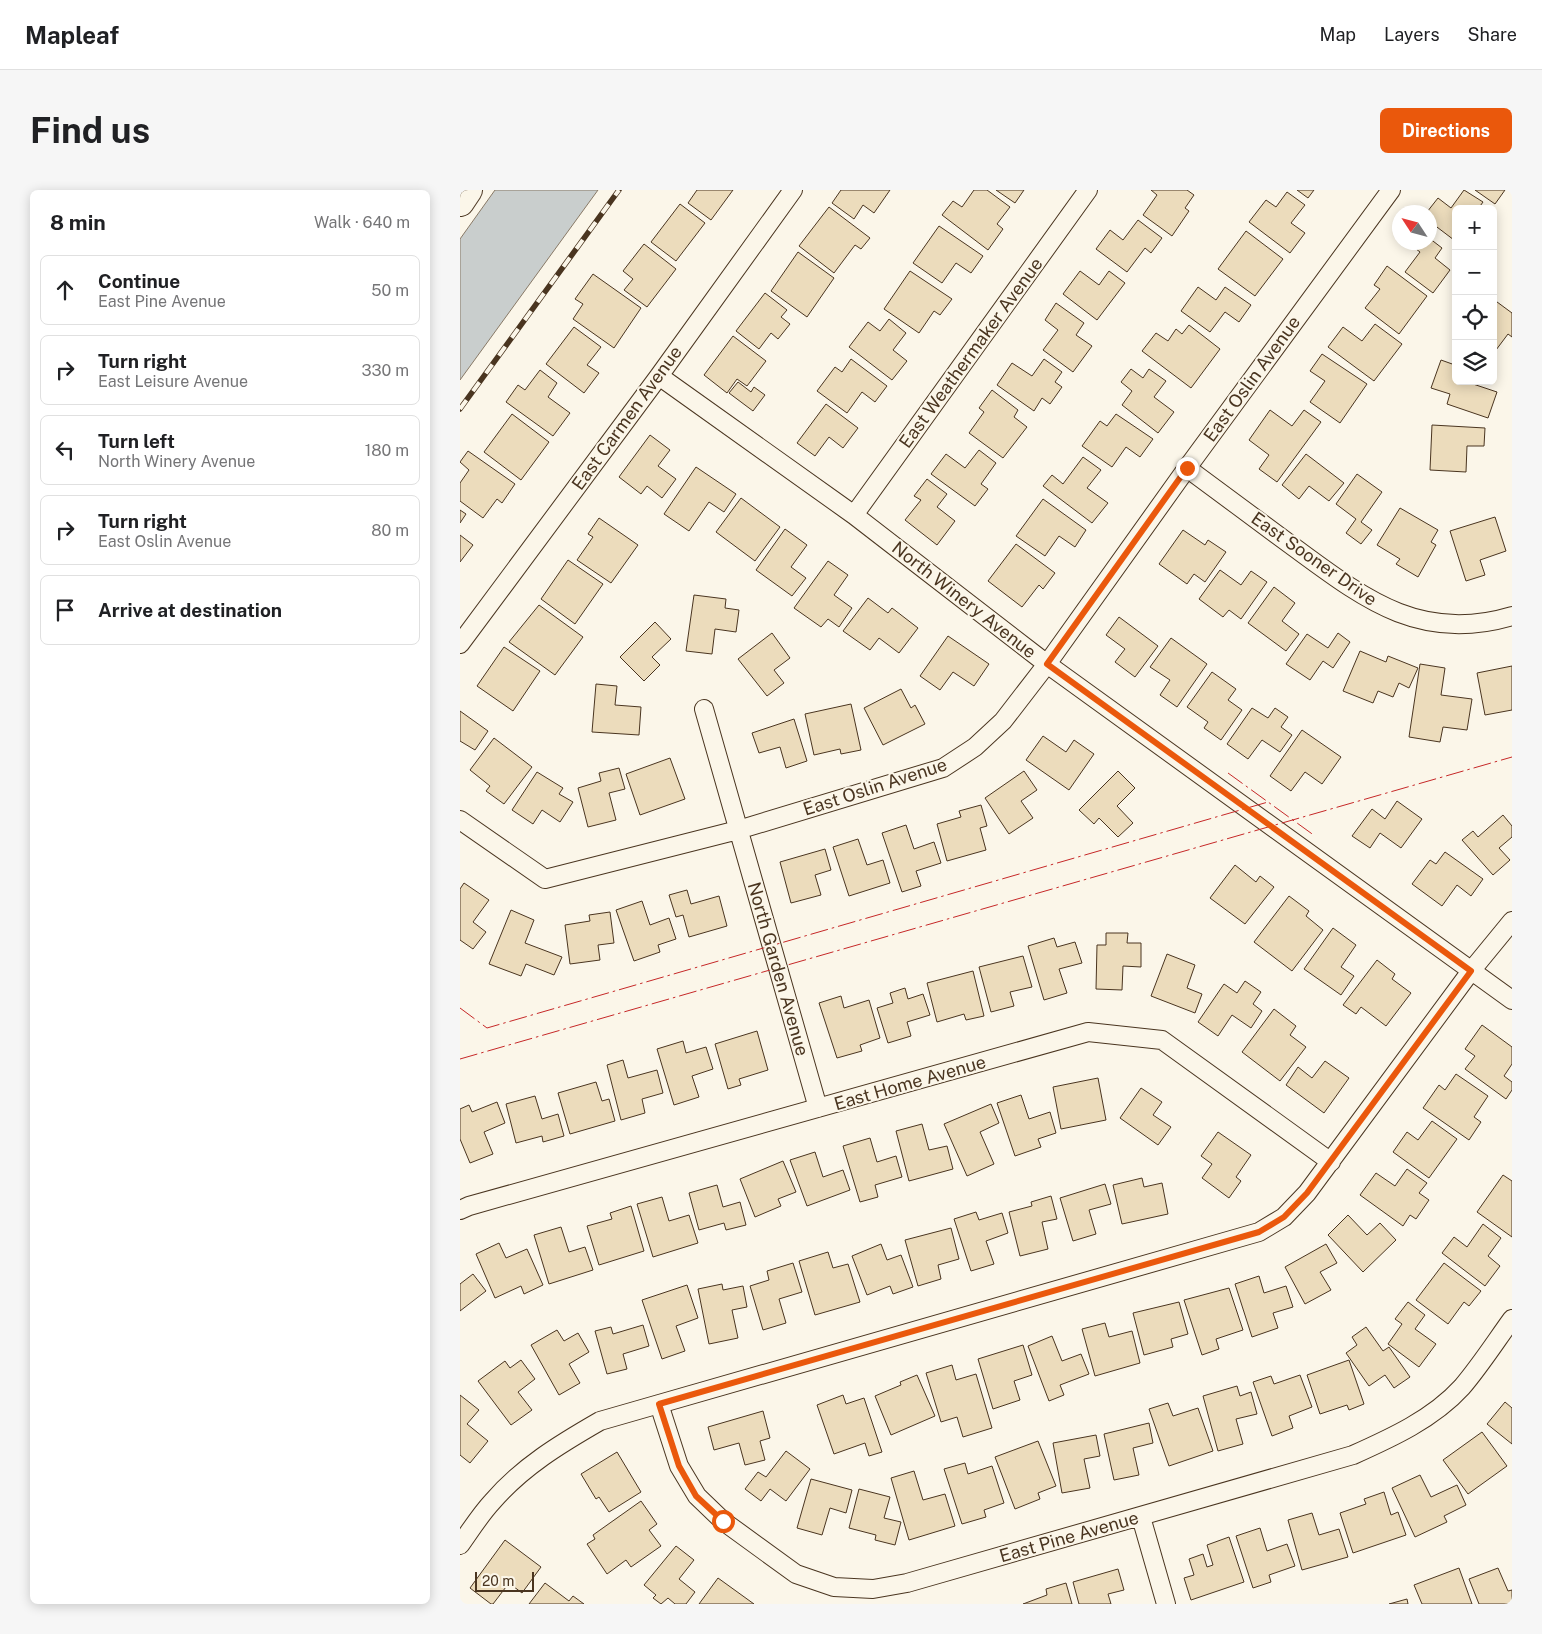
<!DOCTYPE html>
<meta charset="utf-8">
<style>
:root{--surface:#fff;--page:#f6f6f6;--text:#202124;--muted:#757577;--line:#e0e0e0;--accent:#ea580c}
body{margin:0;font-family:"Public Sans",sans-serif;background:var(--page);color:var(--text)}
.controls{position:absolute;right:15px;top:15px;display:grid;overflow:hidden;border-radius:8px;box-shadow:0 2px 12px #0003}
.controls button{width:45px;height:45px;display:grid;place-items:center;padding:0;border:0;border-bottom:1px solid var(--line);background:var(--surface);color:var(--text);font:25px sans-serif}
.compass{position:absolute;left:932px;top:15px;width:45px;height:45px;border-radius:50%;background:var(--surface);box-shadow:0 2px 12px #0003;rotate:306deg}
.scale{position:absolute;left:15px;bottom:12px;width:59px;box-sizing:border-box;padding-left:5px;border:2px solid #4a3520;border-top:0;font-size:14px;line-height:18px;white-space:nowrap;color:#4a3520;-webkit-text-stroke:4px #fbf6e9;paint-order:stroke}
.stop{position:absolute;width:15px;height:15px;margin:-11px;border:4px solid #ea580c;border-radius:50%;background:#fff}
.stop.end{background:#ea580c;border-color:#fff;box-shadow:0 1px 5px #0008}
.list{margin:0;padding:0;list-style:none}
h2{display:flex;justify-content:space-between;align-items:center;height:65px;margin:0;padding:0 20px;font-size:21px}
h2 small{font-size:16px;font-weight:400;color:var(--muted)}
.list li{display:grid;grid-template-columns:32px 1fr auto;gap:15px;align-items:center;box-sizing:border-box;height:70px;margin:0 10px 10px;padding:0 10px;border:1px solid var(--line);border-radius:8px}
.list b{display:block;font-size:19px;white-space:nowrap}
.list p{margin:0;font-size:16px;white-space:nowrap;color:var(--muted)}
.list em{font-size:16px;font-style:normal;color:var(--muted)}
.icon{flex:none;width:28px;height:28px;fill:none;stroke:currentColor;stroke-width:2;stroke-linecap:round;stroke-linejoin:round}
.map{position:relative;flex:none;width:1052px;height:1414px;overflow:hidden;border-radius:8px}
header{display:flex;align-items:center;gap:30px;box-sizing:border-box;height:70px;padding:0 25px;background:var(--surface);border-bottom:1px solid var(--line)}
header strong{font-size:24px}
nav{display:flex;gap:28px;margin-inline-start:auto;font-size:18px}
.intro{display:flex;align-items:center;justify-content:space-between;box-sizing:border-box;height:120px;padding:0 30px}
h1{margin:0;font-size:35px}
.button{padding:12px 22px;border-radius:8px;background:var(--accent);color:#fff;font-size:18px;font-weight:700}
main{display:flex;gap:30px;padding:0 30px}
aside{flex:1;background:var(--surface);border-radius:8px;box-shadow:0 2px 12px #0003}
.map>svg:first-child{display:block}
.water{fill:#c9cecd;stroke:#887966}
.building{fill:#ecdcbc;stroke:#4a3520}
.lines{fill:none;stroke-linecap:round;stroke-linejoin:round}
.minor-casing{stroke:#4a3520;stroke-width:20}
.primary-casing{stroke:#4a3520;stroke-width:30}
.minor{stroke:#fbf6e9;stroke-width:18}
.primary{stroke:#fbf6e9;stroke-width:28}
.rail-casing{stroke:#4a3520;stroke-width:5.5}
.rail{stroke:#fbf6e9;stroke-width:4;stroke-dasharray:11;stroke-linecap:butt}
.power{stroke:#c62828;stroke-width:1;stroke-dasharray:18 4 2.5 4;stroke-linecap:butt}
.route{stroke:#ea580c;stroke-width:6}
.labels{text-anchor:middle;stroke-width:4;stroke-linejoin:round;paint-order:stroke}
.street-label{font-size:18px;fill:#4a3520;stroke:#fbf6e9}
</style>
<header>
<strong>Mapleaf</strong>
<nav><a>Map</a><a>Layers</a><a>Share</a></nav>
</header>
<div class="intro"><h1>Find us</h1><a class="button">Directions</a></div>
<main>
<aside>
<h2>8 min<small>Walk · 640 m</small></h2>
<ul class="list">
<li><svg class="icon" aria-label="ahead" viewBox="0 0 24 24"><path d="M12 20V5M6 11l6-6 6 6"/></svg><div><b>Continue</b><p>East Pine Avenue</p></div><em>50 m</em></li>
<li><svg class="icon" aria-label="right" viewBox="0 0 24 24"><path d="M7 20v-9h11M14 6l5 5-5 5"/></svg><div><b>Turn right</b><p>East Leisure Avenue</p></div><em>330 m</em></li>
<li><svg class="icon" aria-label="left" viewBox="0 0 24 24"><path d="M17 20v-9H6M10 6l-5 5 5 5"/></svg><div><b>Turn left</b><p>North Winery Avenue</p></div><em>180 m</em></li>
<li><svg class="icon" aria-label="right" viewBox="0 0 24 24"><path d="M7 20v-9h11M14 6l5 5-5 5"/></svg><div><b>Turn right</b><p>East Oslin Avenue</p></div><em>80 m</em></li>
<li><svg class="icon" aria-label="arrive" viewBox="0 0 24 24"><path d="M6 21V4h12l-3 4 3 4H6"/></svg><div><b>Arrive at destination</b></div></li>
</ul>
</aside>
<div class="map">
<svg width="1052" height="1414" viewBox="0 0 1052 1414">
<rect width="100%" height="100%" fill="#fbf6e9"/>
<path class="water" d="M35 0H138L0 190V49Z"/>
<path class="building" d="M237 0H273L251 30 228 13Z
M381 0H430L414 23 403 15 394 29 372 13Z
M514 0H527L550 17 537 34 543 39 528 60 482 25 493 11 502 17Z
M536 0H564L555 13Z
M691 0H727L734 5 725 18 729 21 712 46 683 25 697 5Z
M837 0H854L848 8Z
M1004 0 1023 12 1018 19H996L994 50 969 31V22H967L978 8 991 18Z
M1015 0H1045L1035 14Z
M827 2 845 15 831 33 845 43 830 63 789 32 806 10 816 17Z
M220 14 245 33 216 71 191 52Z
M369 17 410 48 401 59 395 55 374 83 339 56Z
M678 30 702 48 691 63 685 58 667 82 636 59 650 40 663 50Z
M479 36 523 66 511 83 496 73 482 93 453 73Z
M786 41 823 69 795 106 758 79Z
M969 48 982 58 975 68 990 80 973 103 945 82 960 62 947 52H969Z
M184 54 216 79 187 117 164 100 173 89 163 81Z
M338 62 374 88 347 127 311 101Z
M927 76 967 106 939 144 905 118 920 99 914 95Z
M450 81 492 109 480 125 474 121 459 143 424 119Z
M620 81 639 95 649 81 665 93 637 130 603 104Z
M133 84 181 118 154 158 113 129 123 114 115 109Z
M738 97 756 110 765 97 791 115 779 132 765 122 750 142 721 121Z
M305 103 327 120 321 127 330 134 318 149 311 143 299 159 276 141Z
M1033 109 1052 123V147L1048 144 1033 164Z
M596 113 624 133 616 145 632 156 613 182 583 160 598 140 585 130Z
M429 129 446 143 433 160 447 171 432 190 389 157 408 132 420 141Z
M915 134 942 154 914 191 868 157 883 137 902 151Z
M729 135 760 159 731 198 682 161 696 143 708 151 716 139 722 144Z
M114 137 141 157 127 175 139 183 124 203 86 174Z
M273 146 306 171 287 196 277 189 267 203 244 185Z
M862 164 907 194 880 233 850 212 865 191 850 181Z
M391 169 427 196 415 212 402 202 387 223 357 201 375 177 382 182Z
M584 169 602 182 595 192 602 197 590 214 582 208 574 221 537 195 552 173 572 186Z
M981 170 995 175 996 173V191H1014L1013 194 1037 202 1028 228 987 214 990 204 971 198Z
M671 179 683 188 689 179 706 191 694 207 714 222 698 243 662 215 672 201 661 192Z
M80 180 97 193 88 207 110 223 93 246 46 212 58 195 65 200Z
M278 192 291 202 294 197 305 205 293 221 269 203Z
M532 200 558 220 554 227 567 237 543 268 509 243 524 222 519 218Z
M366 214 398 238 383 258 369 247 355 266 337 253Z
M810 220 832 236 844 220 861 232 817 292 799 279 809 265 789 250Z
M52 224 89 252 61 290 24 262Z
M656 224 693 249 680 267 666 257 652 277 622 256 640 231 647 236Z
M972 235 1025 238 1024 256H1007L1006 282 970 280Z
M190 245 210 260 198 276 216 289 202 308 187 296 181 304 159 287Z
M519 260 536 273 521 294 528 299 515 316 471 284 486 264 505 278Z
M8 261 55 294 42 313 37 309 23 328 0 311V293L9 280 0 272Z
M846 264 884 293 869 311 849 296 839 309 822 295Z
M623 267 641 280 627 298 648 313 632 333 583 296 592 285 603 294Z
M236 277 276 304 264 322 249 312 229 341 204 324Z
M897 284 922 302 901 332 912 340 901 354 886 343 896 329 876 314Z
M467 289 487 304 477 317 495 331 477 355 445 330 461 310 454 306Z
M281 308 320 337 295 371 256 342Z
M583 309 626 340 615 357 599 346 585 366 556 346Z
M940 318 978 340 971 352 976 355 958 387 936 374 940 369 917 355Z
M0 320 6 324 0 333Z
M1035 327 1046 361 1020 370 1025 385 1006 391 990 341Z
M139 328 178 355 151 393 117 370 133 347 128 344Z
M325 339 347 355 331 377 346 388 332 406 296 380Z
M723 340 745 355 748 350 766 362 745 392 734 384 727 394 699 374Z
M0 345 13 355 0 372Z
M556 354 595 383 583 399 579 395 562 417 528 391Z
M108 370 143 394 115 434 81 409Z
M368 371 388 385 374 405 392 418 379 437 368 429 361 437 334 418Z
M760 380 781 395 791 381 807 392 781 429 769 420 763 427 739 409Z
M814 397 835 413 822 431 839 444 826 461 788 433Z
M234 405 266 409 265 418 279 420 276 442 255 439 252 464 226 461Z
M408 408 428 423 432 418 458 438 439 463 419 448 410 460 383 441Z
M79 415 123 447 95 485 49 452Z
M659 427 698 456 675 487 655 472 665 459 646 445Z
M195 432 211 449 192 467 200 475 184 491 160 467Z
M312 443 330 468 314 480 324 493 307 506 278 469Z
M878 443 890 452 873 478 863 471 850 490 826 474 847 444 868 458Z
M488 446 529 474 514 496 493 482 480 500 460 486Z
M711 448 747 474 717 517 700 505 710 490 690 477Z
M44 457 80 481 53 521 17 496Z
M900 461 926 472 928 466 958 478 949 498 939 493 933 507 918 501 913 513 883 501Z
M960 474 985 478 981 505 1012 509 1007 540 983 537 980 552 949 547Z
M1052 476V520L1025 525 1017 483Z
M752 482 776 499 768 510 782 520 761 550 744 538 748 532 727 517Z
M136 494 157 496 155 515 181 517 179 545 132 542Z
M441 499 451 518 455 515 465 534 423 555 404 518Z
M391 514 401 560 381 564 380 559 354 565 345 524Z
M792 518 808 528 815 518 828 527 821 537 832 545 820 562 802 550 788 569 767 554Z
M0 521 28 541 15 560 0 551Z
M334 529 347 571 326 578 320 557 299 563 292 543Z
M842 540 881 567 862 594 845 582 831 601 810 586Z
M583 546 606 562 614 550 634 564 609 600 566 570Z
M34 548 72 577 44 614 26 601 30 596 10 580Z
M210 568 225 609 180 625 166 584Z
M159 578 165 599 149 603 156 630 128 637 118 598 141 591 139 583Z
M564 581 577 600 561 611 573 628 549 644 525 608Z
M658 581 675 598 657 616 673 633 658 647 639 628 634 634 619 620Z
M77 582 103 598 99 604 113 612 100 632 82 620 73 634 52 620Z
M937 611 962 629 941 658 920 643 910 658 892 646 912 619 925 629Z
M521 615 527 636 520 638 526 660 487 671 477 634 501 627 499 621Z
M1043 625 1052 636V647L1039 658 1050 670 1033 685 1002 650 1013 641 1018 647Z
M446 635 454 659 474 652 481 673 456 681 461 696 442 702 422 643Z
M398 649 407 675 423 670 430 693 389 706 373 657Z
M365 659 371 680 355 685 361 705 331 713 320 672Z
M985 662 1023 689 1011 706 997 695 982 716 952 694 970 670 976 674Z
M775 675 796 692 800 686 814 697 785 734 750 708Z
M4 693 29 710 13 732 26 742 13 759 0 750V699Z
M227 700 231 714 259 706 267 736 229 747 223 725 216 727 209 705Z
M829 706 849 721 846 726 863 740 832 781 794 752Z
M182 711 190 735 209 728 216 749 198 755 200 762 174 771 156 720Z
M51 720 74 730 65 753 102 767 94 785 66 774 61 786 29 774Z
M150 722 154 753 138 755 140 770 110 774 105 735 130 731 129 725Z
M873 738 896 755 881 777 894 786 881 805 844 779Z
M646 743H668L667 753H681V777L663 776 662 800 636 799 637 755H646Z
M594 748 597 757 615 752 622 773 599 779 607 803 584 810 568 756Z
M707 764 735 775 727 798 742 804 735 823 691 806Z
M563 766 572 797 550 802 554 816 531 822 519 777Z
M917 770 935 784 932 789 951 803 926 836 901 817 896 824 883 815Z
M513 781 524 826 506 830 504 824 477 832 467 793Z
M785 791 801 802 793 814 802 821 791 838 772 825 758 846 738 832 764 794 777 803Z
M445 798 448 809 463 804 470 825 447 832 451 846 428 853 417 818 433 813 430 803Z
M381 806 384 818 409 810 420 848 400 855 402 861 377 868 359 813Z
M814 819 836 836 830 845 846 857 820 891 782 862Z
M1022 835 1052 857V874L1044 886 1052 892V900L1046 909 1005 879 1015 866 1005 859Z
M297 841 308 880 279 889 281 895 268 899 255 854Z
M223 851 226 863 246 857 253 879 232 886 239 907 214 915 197 859Z
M163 870 168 888 197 880 203 903 182 909 185 923 161 930 147 875Z
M865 871 889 888 864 923 826 895 838 877 852 888Z
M996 884 1028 906 1014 927 1021 932 1009 950 963 918 979 895 985 900Z
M638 888 646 930 601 939 593 897Z
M136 892 142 911 149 909 155 931 110 944 98 903Z
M681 898 702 912 693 925 711 937 698 955 660 928Z
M561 905 569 929 590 922 596 943 578 949 581 957 555 966 537 913Z
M75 906 82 929 98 924 104 946 83 952 82 946 56 953 46 914Z
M37 912 45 933 24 942 33 964 10 973 0 949V919L9 915 12 922Z
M531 914 539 933 520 942 534 974 507 986 484 934Z
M972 931 997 949 969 988 933 962 947 942 958 950Z
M462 934 469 960 487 956 493 979 449 991 436 941Z
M758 942 791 965 776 987 781 991 769 1008 742 988 752 974 741 966Z
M410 948 417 972 436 966 442 987 415 995 418 1007 400 1012 383 956Z
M355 962 363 987 383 980 390 1000 347 1016 330 970Z
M323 971 336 1002 318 1009 321 1016 295 1027 280 989Z
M947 979 967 993 959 1003 969 1010 956 1029 950 1025 943 1036 900 1005 916 983 935 996Z
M1043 985 1052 991V1047L1017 1022Z
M682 988 684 997 702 993 708 1024 662 1034 653 995Z
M645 994 651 1014 629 1020 636 1044 613 1051 600 1008Z
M257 995 263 1017 280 1012 286 1035 266 1040 264 1033 239 1040 229 1003Z
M591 1006 597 1029 582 1032 588 1059 560 1066 549 1022 572 1016 571 1012Z
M202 1007 209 1031 229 1025 238 1053 193 1067 177 1014Z
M171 1016 184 1061 139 1075 127 1036 152 1029 150 1023Z
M516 1022 519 1030 542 1023 548 1043 526 1051 534 1074 511 1081 494 1029Z
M888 1025 907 1045 920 1033 936 1050 903 1082 868 1045Z
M1023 1034 1041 1048 1028 1066 1040 1076 1025 1096 982 1063 994 1047 1007 1057Z
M101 1037 109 1062 125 1057 133 1080 89 1094 74 1045Z
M491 1038 499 1069 478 1075 481 1089 458 1096 445 1050Z
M39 1053 46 1068 67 1059 83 1095 64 1104 61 1096 35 1108 16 1064Z
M421 1054 427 1070 441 1065 453 1097 433 1104 430 1096 407 1105 392 1066Z
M866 1054 877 1073 860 1082 871 1100 845 1114 825 1077Z
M368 1062 373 1078 388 1074 400 1112 355 1125 339 1071Z
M333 1073 342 1102 319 1109 326 1133 303 1140 290 1096 309 1090 307 1081Z
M984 1073 1021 1101 1009 1116 1004 1112 988 1134 956 1110Z
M13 1084 26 1101 0 1121V1094Z
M799 1086 804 1103 826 1096 833 1117 813 1123 818 1138 792 1147 775 1094Z
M262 1094 263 1100 283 1096 287 1117 272 1120 278 1148 249 1154 238 1099Z
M227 1095 238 1128 216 1136 225 1161 202 1169 182 1110Z
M769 1098 783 1140 756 1149 759 1159 742 1165 724 1110Z
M719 1112 728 1144 711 1149 713 1157 684 1165 673 1123Z
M948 1112 965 1125 955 1139 976 1154 959 1177 928 1154 942 1134 935 1129Z
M645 1133 649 1147 672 1141 680 1173 635 1186 622 1139Z
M183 1135 189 1156 163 1164 167 1179 147 1184 135 1141 151 1137 153 1144Z
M906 1137 923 1161 929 1157 950 1187 934 1198 925 1185 909 1196 886 1163 897 1155 892 1147Z
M97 1140 104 1151 118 1143 129 1162 109 1174 120 1193 99 1205 71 1155Z
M592 1146 602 1171 621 1164 629 1184 600 1195 604 1205 589 1211 568 1156Z
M563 1155 572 1185 554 1191 560 1210 533 1219 518 1169Z
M61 1170 75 1189 58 1202 72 1220 51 1235 18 1191 45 1171 50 1178Z
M889 1170 904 1214 889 1220 887 1215 860 1224 847 1185Z
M492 1175 496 1190 516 1184 532 1238 503 1247 497 1227 481 1232 466 1183Z
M457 1185 475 1226 431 1245 415 1206 441 1195 440 1192Z
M840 1185 852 1217 829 1226 833 1238 812 1246 793 1192 811 1186 814 1194Z
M777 1196 780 1206 791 1202 797 1224 776 1229 783 1254 758 1261 743 1206Z
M0 1205 19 1220 7 1234 28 1251 10 1273 0 1265Z
M383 1205 386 1214 404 1208 422 1262 409 1266 405 1253 374 1264 357 1215Z
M1045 1212 1052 1218V1254L1027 1234Z
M708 1213 713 1226 738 1218 753 1261 709 1276 689 1219Z
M303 1221 310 1248 300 1251 305 1270 285 1275 279 1253 254 1260 248 1237Z
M689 1233 693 1253 673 1258 679 1285 654 1290 644 1244Z
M1022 1242 1047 1276 1008 1304 983 1270Z
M636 1245 640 1266 624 1269 630 1298 602 1303 593 1253Z
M578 1251 596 1296 578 1303 580 1309 555 1319 535 1267Z
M326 1261 350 1279 326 1311 310 1299 301 1311 285 1299 298 1282 306 1287Z
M157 1262 181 1302 149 1322 139 1307 136 1309 121 1284Z
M505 1273 508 1284 532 1276 544 1313 524 1320 526 1327 502 1334 484 1279Z
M454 1281 463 1310 485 1304 495 1336 449 1350 431 1288Z
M960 1285 971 1307 997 1295 1006 1315 984 1326 987 1332 955 1347 932 1298Z
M351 1289 392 1300 386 1323 370 1318 362 1345 337 1338Z
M399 1299 430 1307 424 1328 441 1332 435 1355 415 1350 416 1345 389 1338Z
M924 1302 931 1325 938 1322 946 1345 893 1363 880 1323 906 1314 904 1309Z
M181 1311 197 1334 189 1340 201 1356 171 1377 166 1370 147 1384 127 1354 135 1349 133 1345Z
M852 1323 859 1345 879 1339 888 1367 842 1380 828 1330Z
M800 1338 807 1361 827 1354 835 1376 809 1385 811 1392 793 1398 776 1346Z
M769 1347 784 1392 731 1410 724 1388 734 1385 729 1369 743 1364 747 1377 753 1375 747 1355Z
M45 1350 81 1377 62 1403 49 1393 33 1414H31L10 1398Z
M216 1356 234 1370 219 1389 235 1402 226 1414H215L208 1408 201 1414 193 1408 196 1405 184 1395Z
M999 1378 1012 1414H962L954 1395Z
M1038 1378 1048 1401 1052 1400V1414H1019L1009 1389Z
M658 1379 664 1400 648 1404 651 1414H619L613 1392Z
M258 1388 294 1414H239Z
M85 1393 109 1411 113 1406 124 1414H69Z
M606 1393 612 1414H563L587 1405 586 1399Z
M947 1409 948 1414H929Z"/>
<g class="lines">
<defs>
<path id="minor" d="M199 186 394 325 587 474 1052 810
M727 278C762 304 796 329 831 355 902 407 959 454 1052 426
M394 325 628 0
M0 454 199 186 333 0
M244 519 358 918
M0 630 85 689 278 640 483 578 515 557 543 531 587 474 727 278 931 0
M0 1020 9 1016 628 842 702 850 871 972
M199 1214 219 1276 237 1306 263 1331 336 1384 374 1397 413 1399 447 1393 893 1265C931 1248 973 1229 1002 1197 1020 1176 1036 1151 1052 1129
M681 1327 706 1414
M0 1355C10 1341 20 1325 32 1312 62 1277 100 1254 140 1231L799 1042 824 1027 847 1003 1011 781 1052 731"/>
<path id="primary" d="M0 12 8 0"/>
</defs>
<use href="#minor" class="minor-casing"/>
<use href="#primary" class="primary-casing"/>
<use href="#minor" class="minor"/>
<use href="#primary" class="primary"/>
<defs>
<path id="rail" d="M0 219 159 0"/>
</defs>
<use href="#rail" class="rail-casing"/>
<use href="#rail" class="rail"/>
<path class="power" d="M768 583 855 646
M0 818 27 838 808 612
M0 869 1052 567"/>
</g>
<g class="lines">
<path class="route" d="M263 1331 236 1306 219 1276 199 1214 799 1042 824 1027 847 1003 1011 781 587 474 727 278"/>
</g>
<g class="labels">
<g class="street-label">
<text transform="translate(511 163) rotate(-54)" y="6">East Weathermaker Avenue</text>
<text transform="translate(792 189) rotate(-54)" y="6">East Oslin Avenue</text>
<text transform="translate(167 228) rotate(-54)" y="6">East Carmen Avenue</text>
<text transform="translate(854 369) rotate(35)" y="6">East Sooner Drive</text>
<text transform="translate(504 410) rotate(38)" y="6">North Winery Avenue</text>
<text transform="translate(415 597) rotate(-18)" y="6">East Oslin Avenue</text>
<text transform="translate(318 779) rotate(74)" y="6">North Garden Avenue</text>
<text transform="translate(450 893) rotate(-16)" y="6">East Home Avenue</text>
<text transform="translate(609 1347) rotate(-16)" y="6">East Pine Avenue</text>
</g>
</g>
</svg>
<div class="controls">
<button>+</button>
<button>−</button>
<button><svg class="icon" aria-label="locate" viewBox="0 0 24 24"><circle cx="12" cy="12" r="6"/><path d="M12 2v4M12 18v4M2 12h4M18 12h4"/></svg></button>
<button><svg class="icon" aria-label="layers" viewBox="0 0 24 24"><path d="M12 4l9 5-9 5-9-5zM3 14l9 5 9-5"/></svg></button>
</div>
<svg class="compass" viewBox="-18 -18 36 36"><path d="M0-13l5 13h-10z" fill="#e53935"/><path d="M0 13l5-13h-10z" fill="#757577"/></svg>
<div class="scale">20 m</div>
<div class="stop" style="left:263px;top:1331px"></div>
<div class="stop end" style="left:727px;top:278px"></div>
</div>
</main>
